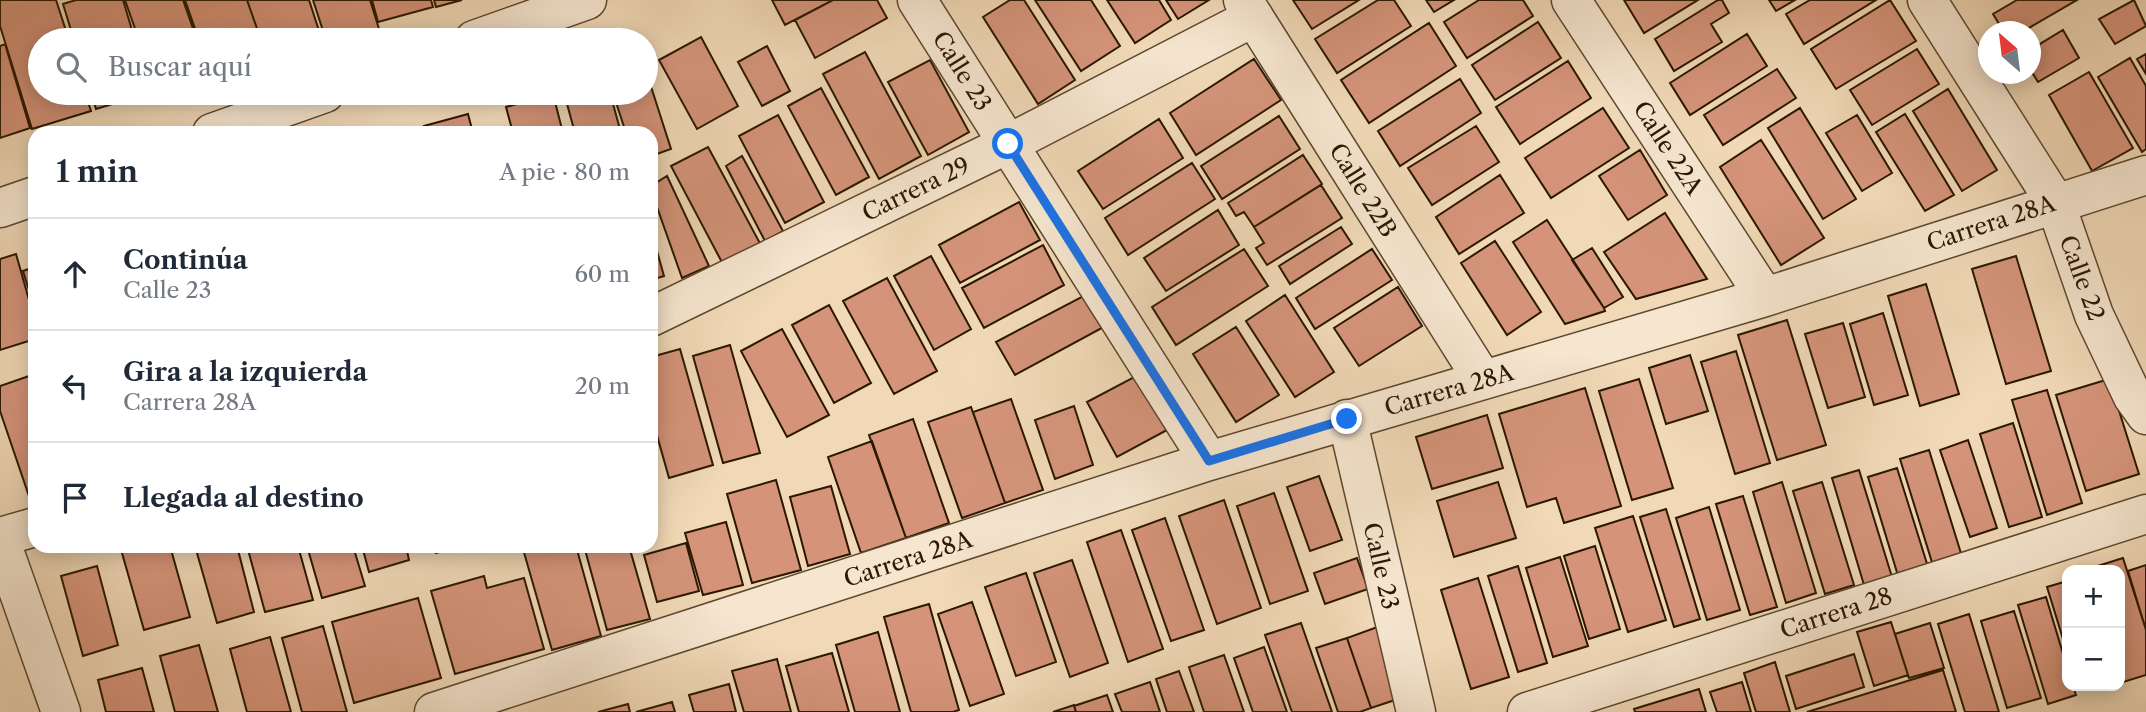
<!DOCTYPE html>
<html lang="es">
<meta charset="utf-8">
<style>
:root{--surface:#fff;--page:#f6f6f7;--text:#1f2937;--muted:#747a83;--line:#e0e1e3}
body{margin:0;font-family:"Libre Caslon Text",serif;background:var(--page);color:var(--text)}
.controls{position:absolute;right:21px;bottom:21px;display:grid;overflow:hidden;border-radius:14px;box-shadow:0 4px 18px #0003}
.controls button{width:63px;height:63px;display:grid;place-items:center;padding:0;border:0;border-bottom:2px solid var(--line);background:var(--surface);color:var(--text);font:35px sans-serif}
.compass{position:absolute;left:1978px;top:21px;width:63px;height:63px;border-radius:50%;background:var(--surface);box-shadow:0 4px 18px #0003;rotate:332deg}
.stop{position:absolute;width:21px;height:21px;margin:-16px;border:5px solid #1a73e8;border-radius:50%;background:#fff}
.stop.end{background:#1a73e8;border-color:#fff;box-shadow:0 2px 7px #0008}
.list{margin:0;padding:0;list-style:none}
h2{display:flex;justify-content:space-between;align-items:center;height:91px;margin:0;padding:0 28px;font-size:30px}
h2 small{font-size:23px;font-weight:400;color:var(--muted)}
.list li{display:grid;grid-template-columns:46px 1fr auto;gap:21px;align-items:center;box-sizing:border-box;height:112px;padding:0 28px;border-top:2px solid var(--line)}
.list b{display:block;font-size:26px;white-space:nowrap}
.list p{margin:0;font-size:23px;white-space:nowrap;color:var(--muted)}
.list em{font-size:23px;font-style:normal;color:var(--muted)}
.icon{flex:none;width:38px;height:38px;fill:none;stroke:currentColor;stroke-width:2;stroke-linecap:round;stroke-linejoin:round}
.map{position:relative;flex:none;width:2146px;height:712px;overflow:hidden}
.search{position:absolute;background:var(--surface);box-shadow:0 4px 18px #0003;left:28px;top:28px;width:630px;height:77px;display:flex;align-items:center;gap:18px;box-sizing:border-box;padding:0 24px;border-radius:38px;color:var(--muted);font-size:26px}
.panel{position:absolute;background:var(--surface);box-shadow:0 4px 18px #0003;left:28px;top:126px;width:630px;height:427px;border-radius:21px}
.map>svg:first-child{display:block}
.building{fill:#d5947a;stroke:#2a1801;stroke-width:2}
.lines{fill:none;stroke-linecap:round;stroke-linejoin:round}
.minor-casing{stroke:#5c482e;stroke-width:41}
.minor{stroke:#f6e6d0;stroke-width:38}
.route{stroke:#1a73e8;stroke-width:9}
.labels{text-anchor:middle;stroke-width:7;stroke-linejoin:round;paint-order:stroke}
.street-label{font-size:23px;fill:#2a1801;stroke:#f6e6d0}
</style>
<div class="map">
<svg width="2146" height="712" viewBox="0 0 2146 712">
<rect width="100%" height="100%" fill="#f1d9b7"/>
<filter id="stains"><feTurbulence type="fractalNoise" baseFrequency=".00286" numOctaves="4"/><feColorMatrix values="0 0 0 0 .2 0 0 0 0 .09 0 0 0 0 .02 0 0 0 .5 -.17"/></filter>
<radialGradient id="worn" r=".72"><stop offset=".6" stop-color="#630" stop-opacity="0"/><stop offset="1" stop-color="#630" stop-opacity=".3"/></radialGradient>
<path class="building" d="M0 0H56L69 40H40V93H85L91 111 32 129 0 26Z
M76 0H123L135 40H74L63 4Z
M125 0H183L197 40H139Z
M185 0H247L261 40H199Z
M247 0H309L322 40H261Z
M313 0H370L380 32 352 40H326Z
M372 0H431L433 7 378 22Z
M434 0H462L436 7Z
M772 0H833L785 25Z
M833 0H877L887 18 815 58 795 20Z
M1010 0H1024L1075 80 1038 104 983 17Z
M1035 0H1091L1120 46 1081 71Z
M1107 0H1159L1171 20 1135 43Z
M1166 0H1209L1178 19Z
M1293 0H1359L1312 29Z
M1378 0H1394L1411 26 1337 73 1315 39Z
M1426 0H1454L1434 12Z
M1479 0H1523L1533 16 1467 58 1444 22Z
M1624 0H1698L1644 33Z
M1718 0H1722L1729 13 1711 24 1722 42 1674 71 1655 39Z
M1769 0H1795L1776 11Z
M1810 0H1876L1804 44 1786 14Z
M1890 0 1916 41 1836 89 1811 49Z
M2017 0H2077L2022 32H2004L1993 14Z
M2134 0 2146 26 2115 44 2099 19Z
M1538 22 1561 58 1495 100 1472 65Z
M1429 23 1456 66 1369 123 1341 80Z
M2063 30 2079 58 2038 82 2030 69V50Z
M1747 34 1767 66 1690 115 1670 83Z
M701 37 738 106 697 129 659 60Z
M5 44 30 128 0 138V46Z
M767 46 790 91 762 106 738 62Z
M1917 49 1939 84 1872 125 1850 90Z
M865 52 921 156 879 179 823 74Z
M2146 54V74L2137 59Z
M2130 58 2146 86V149L2142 152 2098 77Z
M1254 59 1281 100 1196 155 1170 113Z
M930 60 969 132 928 155 888 82Z
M1568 61 1591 98 1520 144 1496 107Z
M1777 69 1796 98 1723 145 1704 115Z
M646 71 671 149 651 156V133H626L613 93H646Z
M2089 72 2133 148 2092 171 2049 95Z
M1460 79 1481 113 1400 166 1378 131Z
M821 88 869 177 836 195 788 106Z
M1948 89 1997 170 1962 191 1913 111Z
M91 93H149L96 109Z
M564 93H610L621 133H575Z
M553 94 563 133H513L506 107Z
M1603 108 1629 148 1551 198 1525 158Z
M1800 108 1856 199 1823 219 1768 128Z
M468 114 473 133H426L424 126Z
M1905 114 1954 195 1925 211 1876 132Z
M778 115 824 202 785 223 739 136Z
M1857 115 1892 173 1862 191 1826 133Z
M1279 116 1300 149 1222 199 1201 166Z
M1159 119 1183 158 1103 209 1078 171Z
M1476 126 1499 162 1432 205 1408 168Z
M1761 140 1824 238 1781 265 1720 167Z
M708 147 762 247 725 268 671 166Z
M1640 150 1667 195 1628 220 1599 176Z
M1303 155 1322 184 1254 227 1244 212 1236 216 1228 203Z
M742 156 783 231 765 241 726 166Z
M1192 163 1215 199 1128 255 1105 218Z
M1500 175 1524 213 1459 254 1436 217Z
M667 176 709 266 682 278 651 190V186Z
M1321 185 1342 218 1267 265 1256 248 1264 243 1254 227Z
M1019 202 1040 240 960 283 939 245Z
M1218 210 1239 245 1166 291 1144 258Z
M1665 213 1707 279 1636 299 1604 252Z
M1547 220 1604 308 1605 311 1565 324 1513 242Z
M1341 227 1352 244 1290 284 1279 266Z
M651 230 664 276 651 280Z
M1495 241 1541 312 1507 335 1461 263Z
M1043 245 1064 285 984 328 962 288Z
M1592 248 1623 297 1604 308 1572 260Z
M1244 249 1268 286 1176 345 1152 307Z
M1372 249 1392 280 1315 329 1296 298Z
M16 254 35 321V339L0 350V259Z
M931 256 971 329 934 350 894 276Z
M2016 256 2051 371 2006 384 1972 269Z
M35 267V310L23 271Z
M887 278 937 371 894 394 843 301Z
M1926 284 1959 394 1920 406 1888 296Z
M1398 287 1422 326 1359 366 1334 328Z
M1093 291 1111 323 1015 375 996 342Z
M1285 295 1334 372 1295 397 1246 321Z
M829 305 871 383 834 403 792 325Z
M1883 313 1908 395 1874 405 1850 324Z
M1787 320 1826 445 1777 460 1738 335Z
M1843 323 1865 397 1828 408 1805 334Z
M1236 327 1279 395 1236 422 1193 354Z
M782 329 829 415 787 437 741 351Z
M730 345 760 453 723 463 693 356Z
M680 349 713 465 669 478 651 414V357Z
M1736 351 1770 463 1735 474 1701 362Z
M1690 355 1708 411 1666 424 1649 368Z
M35 374V501L31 502 0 411V386Z
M1138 375 1167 430 1117 457 1087 402Z
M1639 379 1673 488 1632 500 1599 391Z
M2109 379 2139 474 2086 491 2056 395Z
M1585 388 1621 506 1564 523 1556 498 1527 507 1499 414Z
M2047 390 2082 503 2047 515 2012 400Z
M1011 399 1043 490 1005 503 973 412Z
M1074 406 1093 465 1055 479 1035 420Z
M971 407 1005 503 962 518 928 422Z
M1487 415 1503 468 1432 489 1416 437Z
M913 419 949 523 906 538 869 435Z
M2013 423 2042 517 2009 527 1980 434Z
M1968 440 1997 528 1970 537 1940 450Z
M872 441 906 538 861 553 828 457Z
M1929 450 1964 563 1935 572 1900 459Z
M1897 468 1929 570 1899 579 1868 477Z
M1859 470 1892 577 1864 585 1832 478Z
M1319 476 1342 540 1310 551 1287 487Z
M776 480 801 570 752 583 727 494Z
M1498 482 1516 538 1454 557 1437 501Z
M1782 482 1816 593 1786 603 1753 492Z
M1822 482 1854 585 1825 594 1793 491Z
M831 486 850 554 808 566 790 497Z
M1274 493 1308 591 1270 604 1237 506Z
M1743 496 1777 607 1750 615 1716 504Z
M1224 500 1261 608 1217 624 1179 516Z
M1709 507 1740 610 1707 620 1676 518Z
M1666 509 1700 619 1674 627 1640 517Z
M1633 516 1666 620 1628 632 1595 528Z
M1165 518 1204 630 1171 641 1132 530Z
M726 522 743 585 703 595 685 533Z
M1121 530 1163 649 1128 662 1087 542Z
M686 543 699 591 657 602 644 555Z
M120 546H170L190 617 144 630Z
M195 546H237L254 612 217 623Z
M247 546H298L313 600 265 612Z
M307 546H353L365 586 322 598Z
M362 546H406L409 560 369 572Z
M434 546H461L436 553Z
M534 546H576L601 636 552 650 523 549Z
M584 546H629L650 619 607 630Z
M1595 546 1620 629 1589 639 1564 556Z
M1560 557 1588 646 1553 657 1526 568Z
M1357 558 1368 589 1325 604 1314 573Z
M2123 558 2146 630V675L2120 683V570H2085Z
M1072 560 1108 663 1070 677 1034 573Z
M2146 565V630L2128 571Z
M97 566 118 645 83 656 61 576Z
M1518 566 1547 663 1518 672 1488 576Z
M1026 573 1056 662 1016 676 985 587Z
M484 576 487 588 524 578 544 649 455 674 431 591Z
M1478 578 1509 677 1471 689 1441 590Z
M2067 581V652L2047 587Z
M2046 597 2067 667V686H2073L2076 695 2048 704 2018 605Z
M418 598 441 678 354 703 332 622Z
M972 602 1004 694 970 706 938 614Z
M929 604 959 710 953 712H911L884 617Z
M2014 611 2041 698 2007 708 1981 621Z
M1969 614 1999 712H1965L1938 624Z
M1891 622 1908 675 1874 686 1857 632Z
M1301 623 1332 712H1292L1265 635Z
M1930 623 1944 668 1909 678 1895 634Z
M323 626 347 712H302L282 638Z
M1380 626 1395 700 1371 708 1347 638Z
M878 632 900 712H855L836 645Z
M270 637 291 712H247L230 649Z
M1347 638 1371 708 1360 712H1338L1316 648Z
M199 645 218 712H175L160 656Z
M1264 647 1287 712H1253L1234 658Z
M832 653 849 712H799L786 666Z
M1854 654 1864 687 1796 709 1786 676Z
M1224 655 1244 712H1204L1189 667Z
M777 659 791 712H744L732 671Z
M1775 662 1790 712H1756L1744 673Z
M142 668 154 712H106L98 680Z
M1943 670 1956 712H1807Z
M1179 671 1194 712H1167L1156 679Z
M1150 682 1160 712H1122L1115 694Z
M1742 682 1751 712H1717L1710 692Z
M729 684 736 712H694L689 695Z
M1699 689 1706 712H1635L1634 709Z
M1107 695 1113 712H1076L1074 706Z
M672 702 675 712H636Z
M628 704 630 712H598Z
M1074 705 1076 712H1053Z"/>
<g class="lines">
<defs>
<path id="minor" d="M917 0 1209 461
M1243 0 1483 380
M1571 0 1765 297
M1927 0 2055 202 2094 315 2133 397 2146 415
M474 40 587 0
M212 133 325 93
M0 208 35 196
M651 317 1008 144 1254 17
M1347 419 1416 712
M0 537 35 527
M0 539 61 712
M434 712 1209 461 1765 297 2146 175
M1527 712 2146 514"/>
</defs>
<use href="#minor" class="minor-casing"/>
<use href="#minor" class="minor"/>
</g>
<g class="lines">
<path class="route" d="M1008 144 1209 461 1347 419"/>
</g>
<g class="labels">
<g class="street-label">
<text transform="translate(962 71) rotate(58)" y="8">Calle 23</text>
<text transform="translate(1668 148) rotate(57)" y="8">Calle 22A</text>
<text transform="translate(916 189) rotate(-26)" y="8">Carrera 29</text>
<text transform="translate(1363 190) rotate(58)" y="8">Calle 22B</text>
<text transform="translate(1991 223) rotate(-18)" y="8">Carrera 28A</text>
<text transform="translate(2082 278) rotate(70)" y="8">Calle 22</text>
<text transform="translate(1449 390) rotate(-16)" y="8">Carrera 28A</text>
<text transform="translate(908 559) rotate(-18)" y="8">Carrera 28A</text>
<text transform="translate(1381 566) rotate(77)" y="8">Calle 23</text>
<text transform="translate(1836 613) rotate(-18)" y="8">Carrera 28</text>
</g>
</g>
<rect width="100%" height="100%" filter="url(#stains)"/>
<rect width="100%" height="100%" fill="url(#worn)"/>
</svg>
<div class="controls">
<button>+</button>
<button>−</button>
</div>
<svg class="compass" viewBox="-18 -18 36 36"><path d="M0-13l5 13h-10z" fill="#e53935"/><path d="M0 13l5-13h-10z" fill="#747a83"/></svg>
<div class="stop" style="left:1008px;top:144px"></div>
<div class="stop end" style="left:1347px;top:419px"></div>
<div class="search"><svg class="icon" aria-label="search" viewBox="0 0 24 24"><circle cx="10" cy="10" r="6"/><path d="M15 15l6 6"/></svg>Buscar aquí</div>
<section class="panel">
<h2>1 min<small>A pie · 80 m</small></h2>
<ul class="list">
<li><svg class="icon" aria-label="ahead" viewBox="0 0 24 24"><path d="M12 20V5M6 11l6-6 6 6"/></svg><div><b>Continúa</b><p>Calle 23</p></div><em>60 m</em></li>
<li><svg class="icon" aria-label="left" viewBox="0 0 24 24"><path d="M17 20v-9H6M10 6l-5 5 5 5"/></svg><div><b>Gira a la izquierda</b><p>Carrera 28A</p></div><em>20 m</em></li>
<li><svg class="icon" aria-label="arrive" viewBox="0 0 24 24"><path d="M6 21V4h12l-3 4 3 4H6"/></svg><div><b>Llegada al destino</b></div></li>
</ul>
</section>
</div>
